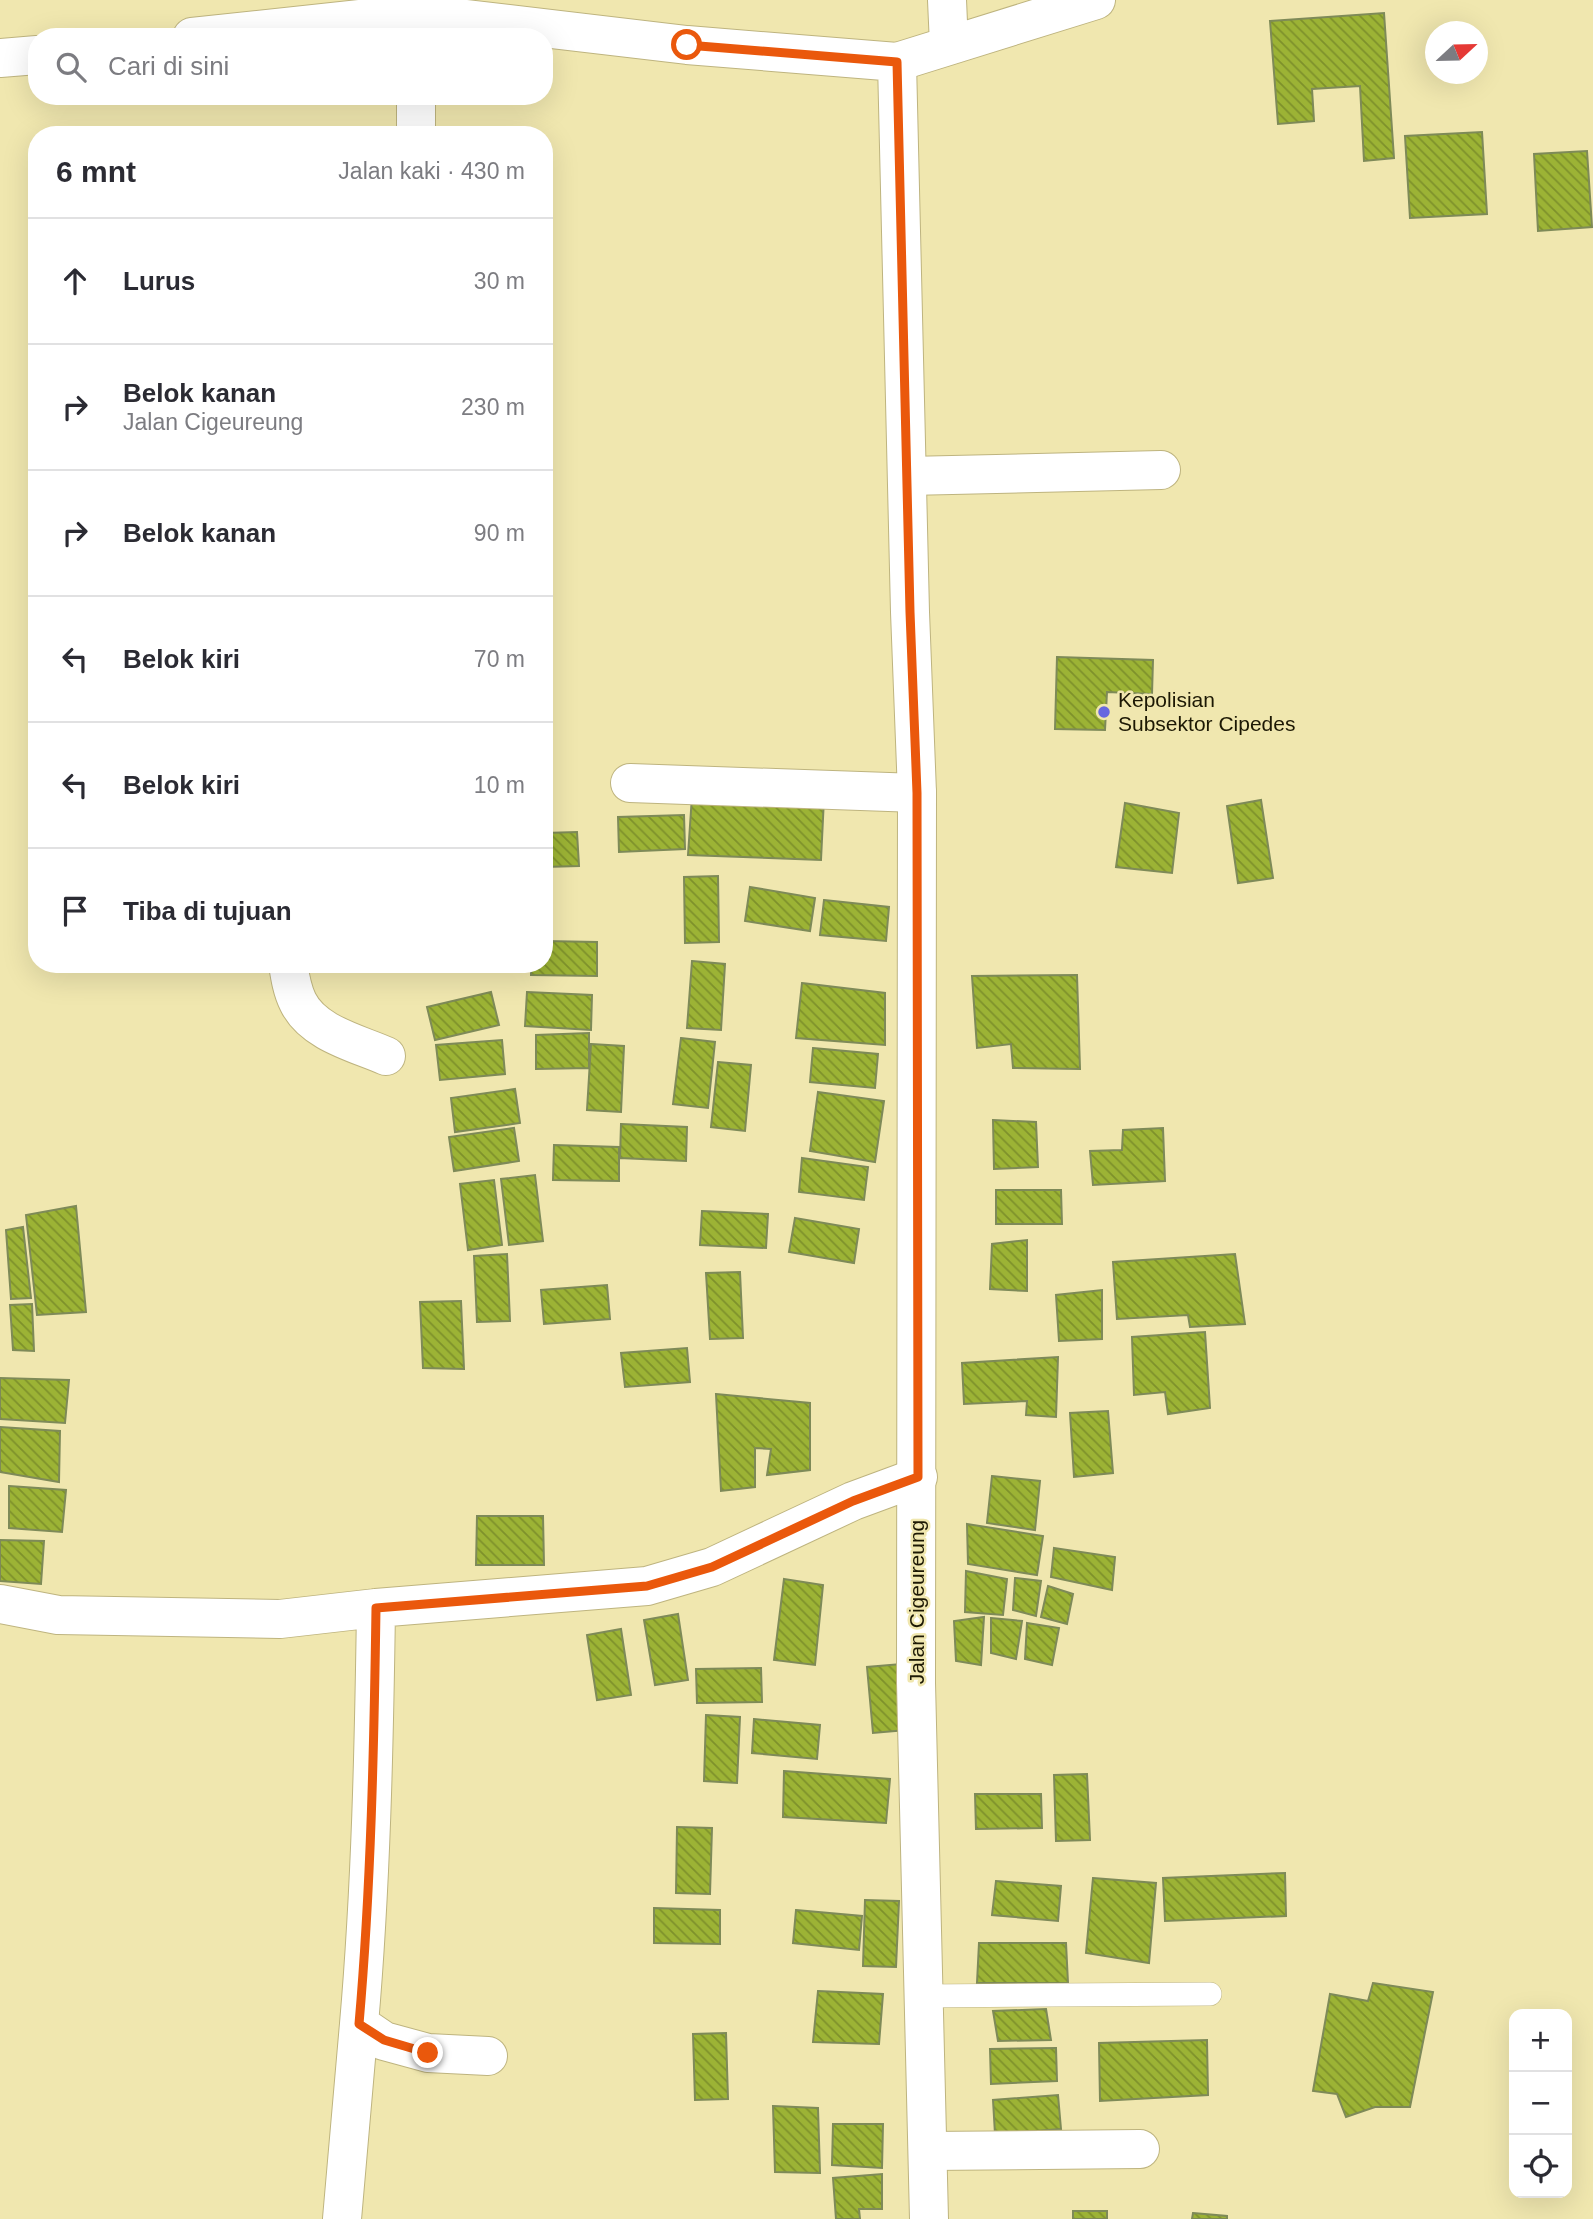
<!DOCTYPE html>
<html lang="id">
<meta charset="utf-8">
<style>
:root{--surface:#fff;--page:#f2f2f3;--text:#2b2b33;--muted:#7c7c81;--line:#e1e1e2}
body{margin:0;font-family:Arial,sans-serif;background:var(--page);color:var(--text)}
.controls{position:absolute;right:21px;bottom:21px;display:grid;overflow:hidden;border-radius:14px;box-shadow:0 7px 28px #0002}
.controls button{width:63px;height:63px;display:grid;place-items:center;padding:0;border:0;border-bottom:2px solid var(--line);background:var(--surface);color:var(--text);font:35px sans-serif}
.compass{position:absolute;left:1425px;top:21px;width:63px;height:63px;border-radius:50%;background:var(--surface);box-shadow:0 7px 28px #0002;rotate:68deg}
.stop{position:absolute;width:21px;height:21px;margin:-16px;border:5px solid #ea580c;border-radius:50%;background:#fff}
.stop.end{background:#ea580c;border-color:#fff;box-shadow:0 2px 7px #0008}
.list{margin:0;padding:0;list-style:none}
h2{display:flex;justify-content:space-between;align-items:center;height:91px;margin:0;padding:0 28px;font-size:30px}
h2 small{font-size:23px;font-weight:400;color:var(--muted)}
.list li{display:grid;grid-template-columns:46px 1fr auto;gap:21px;align-items:center;box-sizing:border-box;height:126px;padding:0 28px;border-top:2px solid var(--line)}
.list b{display:block;font-size:26px;white-space:nowrap}
.list p{margin:0;font-size:23px;white-space:nowrap;color:var(--muted)}
.list em{font-size:23px;font-style:normal;color:var(--muted)}
.icon{flex:none;width:38px;height:38px;fill:none;stroke:currentColor;stroke-width:2;stroke-linecap:round;stroke-linejoin:round}
.map{position:relative;flex:none;width:1593px;height:2219px;overflow:hidden}
.search{position:absolute;background:var(--surface);box-shadow:0 7px 28px #0002;left:28px;top:28px;width:525px;height:77px;display:flex;align-items:center;gap:18px;box-sizing:border-box;padding:0 24px;border-radius:28px;color:var(--muted);font-size:26px}
.panel{position:absolute;background:var(--surface);box-shadow:0 7px 28px #0002;left:28px;top:126px;width:525px;height:847px;border-radius:28px}
.map>svg:first-child{display:block}
.building{fill:url(#building-back-hatch);stroke:#7e8a58;stroke-width:2}
.lines{fill:none;stroke-linecap:round;stroke-linejoin:round}
.service-casing{stroke:#beb47f;stroke-width:24}
.minor-casing{stroke:#beb47f;stroke-width:40}
.tertiary-casing{stroke:#beb47f;stroke-width:40}
.service{stroke:#fff;stroke-width:23}
.minor{stroke:#fff;stroke-width:38}
.tertiary{stroke:#fff;stroke-width:38}
.route{stroke:#ea580c;stroke-width:9}
.poi-dot{fill:#6767e0;stroke:#f0e7af;stroke-width:2.5}
.labels{text-anchor:middle;stroke-width:5;stroke-linejoin:round;paint-order:stroke}
.poi-label{font-size:21px;fill:#1c1804;stroke:#f0e7af;text-anchor:start}
.street-label{font-size:21px;fill:#1c1804;stroke:#f0e7af}
</style>
<div class="map">
<svg width="1593" height="2219" viewBox="0 0 1593 2219">
<defs>
<pattern id="building-back-hatch" width="6" height="6" patternUnits="userSpaceOnUse" patternTransform="scale(1.75)"><rect width="6" height="6" fill="#9cb335"/><path d="M-1 5l2 2M0 0l6 6M5-1l2 2" fill="none" stroke="#7e912b"/></pattern>
</defs>
<rect width="100%" height="100%" fill="#f0e7af"/>
<path class="building" d="M1384 13 1394 158 1364 161 1360 86 1312 89 1314 121 1278 124 1270 21Z
M1482 132 1487 214 1410 218 1405 136Z
M1587 151 1592 227 1538 231 1534 154Z
M1057 657 1153 660 1152 694 1107 692 1105 730 1055 729Z
M692 796 824 798 821 860 688 855Z
M1261 800 1273 878 1238 883 1227 806Z
M1125 803 1179 813 1172 873 1116 867Z
M684 815 685 849 619 852 618 817Z
M577 832 579 866 544 867V833Z
M718 876 719 942 685 943 684 877Z
M750 887 815 898 810 931 745 921Z
M824 900 889 907 886 941 820 935Z
M544 941 597 942V976L531 975V964H544Z
M692 961 725 964 721 1030 687 1028Z
M1077 975 1080 1069 1013 1068 1011 1044 977 1048 972 976Z
M802 983 885 993V1045L796 1038Z
M491 992 499 1025 435 1040 427 1007Z
M527 992 592 995 591 1030 525 1026Z
M589 1033V1068L536 1069V1035Z
M681 1038 715 1042 708 1108 673 1104Z
M502 1040 505 1074 440 1080 436 1045Z
M591 1044 624 1046 621 1112 587 1110Z
M813 1048 878 1054 875 1088 810 1082Z
M718 1062 751 1065 745 1131 711 1127Z
M515 1089 520 1123 455 1132 451 1098Z
M818 1092 884 1101 875 1162 810 1151Z
M993 1120 1036 1122 1038 1167 994 1169Z
M621 1124 687 1127 686 1161 620 1158Z
M514 1128 519 1161 454 1171 449 1137Z
M1163 1128 1165 1181 1093 1185 1090 1151 1122 1150 1123 1130Z
M554 1145 619 1147V1181L553 1180Z
M802 1158 868 1167 864 1200 799 1192Z
M535 1175 543 1241 509 1245 501 1179Z
M494 1180 502 1245 468 1250 460 1184Z
M996 1190H1061L1062 1224H996Z
M76 1206 86 1312 37 1315 26 1215Z
M702 1211 768 1214 766 1248 700 1245Z
M795 1218 859 1229 854 1263 789 1252Z
M23 1227 31 1298 11 1299 6 1230Z
M1027 1240V1291L990 1289 992 1244Z
M507 1254 510 1321 477 1322 474 1256Z
M1235 1254 1245 1324 1190 1327 1188 1315 1117 1319 1113 1262Z
M740 1272 743 1338 710 1339 706 1273Z
M607 1285 610 1319 544 1324 541 1290Z
M1102 1290V1339L1059 1341 1056 1295Z
M461 1301 464 1369 423 1368 420 1302Z
M32 1304 34 1351 13 1350 10 1305Z
M1205 1332 1210 1408 1168 1414 1165 1392 1134 1395 1132 1337Z
M687 1348 690 1382 625 1387 621 1353Z
M1058 1357 1056 1417 1026 1415 1027 1401 964 1404 962 1363Z
M0 1378 69 1380 65 1423 0 1419Z
M716 1394 810 1403V1470L767 1475 771 1449 755 1448V1487L721 1491Z
M1108 1411 1113 1473 1074 1477 1070 1413Z
M0 1427 60 1431 59 1482 0 1472Z
M992 1476 1040 1481 1035 1530 987 1523Z
M9 1486 66 1490 62 1532 9 1528Z
M477 1516H543L544 1565H476Z
M967 1524 1043 1536 1037 1575 968 1564Z
M0 1540 44 1541 41 1584 0 1581Z
M1054 1548 1115 1557 1112 1590 1051 1577Z
M966 1571 1007 1579 1003 1615 965 1612Z
M1015 1578 1041 1581 1036 1616 1013 1610Z
M784 1579 823 1585 815 1665 774 1660Z
M1048 1586 1073 1594 1067 1624 1041 1617Z
M678 1614 688 1680 655 1685 644 1620Z
M984 1617 981 1665 956 1661 954 1621Z
M991 1618 1022 1621 1016 1659 991 1653Z
M1027 1623 1059 1628 1052 1665 1025 1659Z
M621 1629 631 1695 597 1700 587 1635Z
M901 1664 906 1730 873 1733 867 1667Z
M761 1668 762 1702 697 1703 696 1669Z
M706 1715 740 1717 737 1783 704 1781Z
M754 1719 820 1725 817 1759 752 1753Z
M784 1771 890 1779 886 1823 783 1817Z
M1087 1774 1090 1840 1056 1841 1054 1775Z
M975 1794H1041L1042 1828 976 1829Z
M677 1827 712 1828 710 1894 676 1893Z
M1285 1873 1286 1916 1165 1921 1163 1878Z
M1093 1878 1156 1883 1149 1963 1086 1953Z
M996 1881 1061 1886 1058 1921 992 1915Z
M865 1900 899 1901 896 1967 863 1966Z
M654 1908 720 1910V1944L654 1943Z
M796 1910 862 1916 859 1950 793 1943Z
M979 1943H1066L1068 1983H977Z
M1373 1983 1433 1992 1410 2107H1375L1346 2117 1337 2094 1313 2091 1330 1994 1368 2001Z
M818 1991 883 1994 879 2044 813 2042Z
M1046 2009 1051 2040 998 2041 993 2011Z
M726 2033 728 2099 695 2100 693 2034Z
M1207 2040 1208 2095 1100 2101 1099 2043Z
M1056 2048 1057 2081 991 2084 990 2049Z
M1058 2095 1061 2129 995 2134 993 2100Z
M773 2106 818 2108 820 2173 775 2172Z
M833 2124H883L882 2168 832 2165Z
M882 2174V2209H859L860 2219H836L833 2178Z
M1073 2211H1107V2219H1073Z
M1193 2213 1227 2216V2219H1192Z"/>
<g class="lines">
<defs>
<path id="service" d="M924 1996 1210 1994"/>
<path id="minor" d="M947 0 949 45
M897 62 1096 0
M416 96V135
M908 476 1161 470
M630 783 917 793
M288 964C290 977 292 990 298 1002 313 1033 356 1043 386 1056
M0 1604 58 1615 280 1619 376 1608 647 1586 712 1567 853 1501 918 1477
M376 1608C374 1747 371 1886 359 2024L384 2041 428 2053 488 2056
M928 2151 1140 2149
M342 2219 359 2024"/>
<path id="tertiary" d="M192 37 415 13 687 45 897 62 910 612 917 793 916 1683 929 2219
M0 58 37 55"/>
</defs>
<use href="#service" class="service-casing"/>
<use href="#minor" class="minor-casing"/>
<use href="#tertiary" class="tertiary-casing"/>
<use href="#service" class="service"/>
<use href="#minor" class="minor"/>
<use href="#tertiary" class="tertiary"/>
</g>
<g class="lines">
<path class="route" d="M428 2053 384 2040 359 2024C371 1886 374 1747 376 1608L647 1586 712 1567 853 1501 918 1477 917 793 910 612 897 62 687 45"/>
</g>
<circle class="poi-dot" cx="1104" cy="712" r="7"/>
<g class="labels">
<g class="poi-label">
<text x="1118" y="707">Kepolisian<tspan x="1118" dy="24">Subsektor Cipedes</tspan></text>
</g>
<g class="street-label">
<text transform="translate(917 1602) rotate(-90)" y="7">Jalan Cigeureung</text>
</g>
</g>
</svg>
<div class="controls">
<button>+</button>
<button>−</button>
<button><svg class="icon" aria-label="locate" viewBox="0 0 24 24"><circle cx="12" cy="12" r="6"/><path d="M12 2v4M12 18v4M2 12h4M18 12h4"/></svg></button>
</div>
<svg class="compass" viewBox="-18 -18 36 36"><path d="M0-13l5 13h-10z" fill="#e53935"/><path d="M0 13l5-13h-10z" fill="#7c7c81"/></svg>
<div class="stop" style="left:687px;top:45px"></div>
<div class="stop end" style="left:428px;top:2053px"></div>
<div class="search"><svg class="icon" aria-label="search" viewBox="0 0 24 24"><circle cx="10" cy="10" r="6"/><path d="M15 15l6 6"/></svg>Cari di sini</div>
<section class="panel">
<h2>6 mnt<small>Jalan kaki · 430 m</small></h2>
<ul class="list">
<li><svg class="icon" aria-label="ahead" viewBox="0 0 24 24"><path d="M12 20V5M6 11l6-6 6 6"/></svg><div><b>Lurus</b></div><em>30 m</em></li>
<li><svg class="icon" aria-label="right" viewBox="0 0 24 24"><path d="M7 20v-9h11M14 6l5 5-5 5"/></svg><div><b>Belok kanan</b><p>Jalan Cigeureung</p></div><em>230 m</em></li>
<li><svg class="icon" aria-label="right" viewBox="0 0 24 24"><path d="M7 20v-9h11M14 6l5 5-5 5"/></svg><div><b>Belok kanan</b></div><em>90 m</em></li>
<li><svg class="icon" aria-label="left" viewBox="0 0 24 24"><path d="M17 20v-9H6M10 6l-5 5 5 5"/></svg><div><b>Belok kiri</b></div><em>70 m</em></li>
<li><svg class="icon" aria-label="left" viewBox="0 0 24 24"><path d="M17 20v-9H6M10 6l-5 5 5 5"/></svg><div><b>Belok kiri</b></div><em>10 m</em></li>
<li><svg class="icon" aria-label="arrive" viewBox="0 0 24 24"><path d="M6 21V4h12l-3 4 3 4H6"/></svg><div><b>Tiba di tujuan</b></div></li>
</ul>
</section>
</div>
